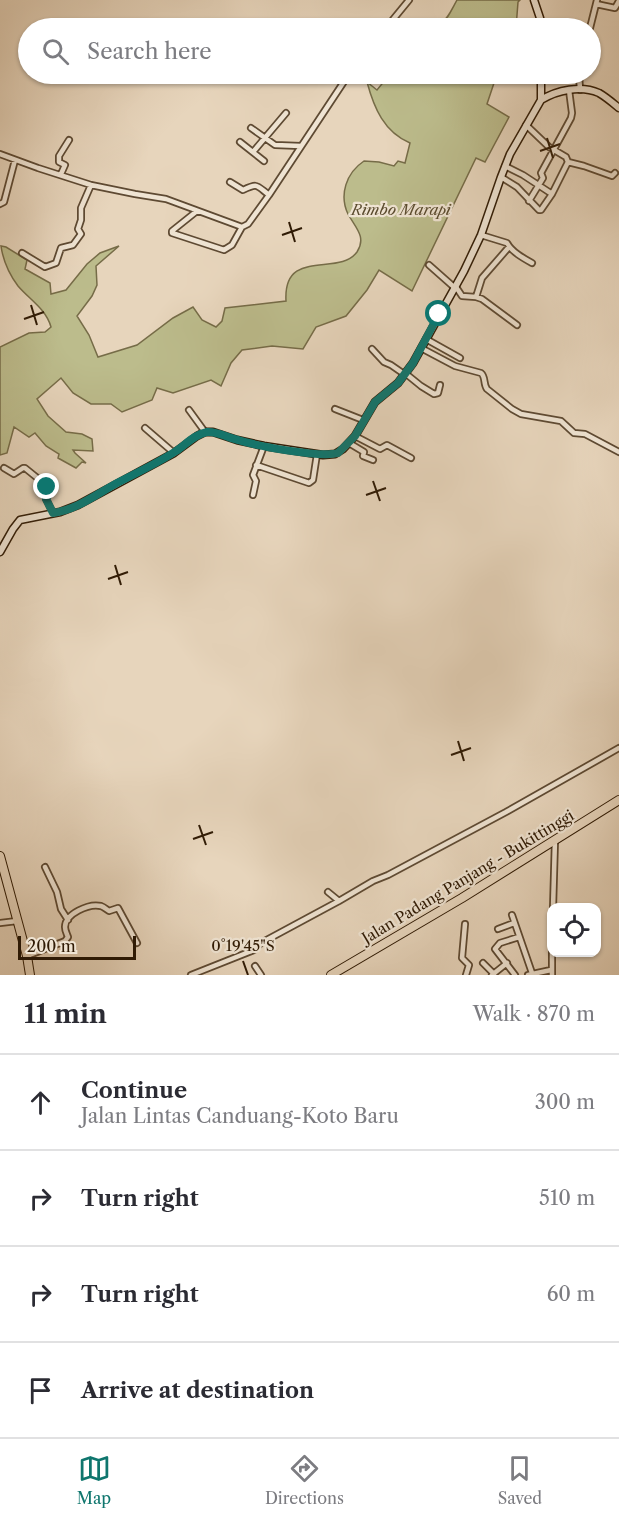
<!DOCTYPE html>
<meta charset="utf-8">
<style>
:root{--surface:#fff;--page:#f7f7f7;--text:#2b2b33;--muted:#7c7c81;--line:#e1e1e2;--accent:#0f766e}
body{margin:0;font-family:"Libre Caslon Text",serif;background:var(--page);color:var(--text)}
.controls{position:absolute;right:18px;bottom:18px;display:grid;overflow:hidden;border-radius:12px;box-shadow:0 2px 4px #0004}
.controls button{width:54px;height:54px;display:grid;place-items:center;padding:0;border:0;border-bottom:2px solid var(--line);background:var(--surface);color:var(--text);font:30px sans-serif}
.scale{position:absolute;left:18px;bottom:15px;width:118px;box-sizing:border-box;padding-left:6px;border:3px solid #301b05;border-top:0;font-size:16px;line-height:21px;white-space:nowrap;color:#301b05;-webkit-text-stroke:4px #efe4d3;paint-order:stroke}
.stop{position:absolute;width:18px;height:18px;margin:-14px;border:4px solid #0f766e;border-radius:50%;background:#fff}
.stop.end{background:#0f766e;border-color:#fff;box-shadow:0 2px 6px #0008}
.list{margin:0;padding:0;list-style:none}
h2{display:flex;justify-content:space-between;align-items:center;height:78px;margin:0;padding:0 24px;font-size:26px}
h2 small{font-size:20px;font-weight:400;color:var(--muted)}
.list li{display:grid;grid-template-columns:39px 1fr auto;gap:18px;align-items:center;box-sizing:border-box;height:96px;padding:0 24px;border-top:2px solid var(--line)}
.list b{display:block;font-size:22px;white-space:nowrap}
.list p{margin:0;font-size:20px;white-space:nowrap;color:var(--muted)}
.list em{font-size:20px;font-style:normal;color:var(--muted)}
.icon{flex:none;width:33px;height:33px;fill:none;stroke:currentColor;stroke-width:2;stroke-linecap:round;stroke-linejoin:round}
.map{position:relative;flex:none;width:619px;height:975px;overflow:hidden}
.search{position:absolute;background:var(--surface);box-shadow:0 2px 4px #0004;left:18px;right:18px;top:18px;height:66px;display:flex;align-items:center;gap:15px;box-sizing:border-box;padding:0 21px;border-radius:33px;color:var(--muted);font-size:22px}
.sheet{height:462px;background:var(--surface)}
nav{display:flex;justify-content:space-around;align-items:center;box-sizing:border-box;height:84px;border-top:2px solid var(--line);background:var(--surface);font-size:16px;color:var(--muted)}
nav a{display:grid;justify-items:center;gap:3px}
nav .on{color:var(--accent)}
.map>svg:first-child{display:block}
.green{fill:#bcbc8c;stroke:#766c48;stroke-width:1.5}
.lines{fill:none;stroke-linecap:round;stroke-linejoin:round}
.street-casing{stroke:#5e4a33;stroke-width:8}
.secondary-casing{stroke:#301b05;stroke-width:9}
.highway-casing{stroke:#301b05;stroke-width:10}
.street{stroke:#efe4d3;stroke-width:4.5}
.secondary{stroke:#efe4d3;stroke-width:6}
.highway{stroke:#e7d5bc;stroke-width:8}
.route{stroke:#0f766e;stroke-width:8}
.ticks{fill:none;stroke:#301b05;stroke-width:2}
.labels{text-anchor:middle;stroke-width:4.5;stroke-linejoin:round;paint-order:stroke}
.park-label{font-size:15px;font-style:italic;fill:#5a4b2e;stroke:#efe4d3}
.street-label{font-size:15px;fill:#301b05;stroke:#efe4d3}
.ticks-label{font-size:15px;text-anchor:middle;fill:#301b05;stroke:#efe4d3;stroke-width:4.5;stroke-linejoin:round;paint-order:stroke}
</style>
<div class="map">
<svg width="619" height="975" viewBox="0 0 619 975">
<rect width="100%" height="100%" fill="#e7d5bc"/>
<filter id="stains"><feTurbulence type="fractalNoise" baseFrequency=".00333" numOctaves="4"/><feColorMatrix values="0 0 0 0 .2 0 0 0 0 .09 0 0 0 0 .02 0 0 0 .5 -.17"/></filter>
<radialGradient id="worn" r=".72"><stop offset=".6" stop-color="#630" stop-opacity="0"/><stop offset="1" stop-color="#630" stop-opacity=".3"/></radialGradient>
<path class="green" d="M457 0H520L518 2 516 28H416L419 25C446 26 445 22 457 0Z
M390 74H497L487 104 509 117 485 162 476 158 412 291 379 270 367 290 346 316 316 327 303 349 272 346 242 350 231 363 221 386 211 380 173 393 157 388 152 400 122 412 111 404H91L73 393 61 378 37 399 48 416 66 432 82 434 92 439 93 451 73 450 75 453 86 463 82 462 76 468 58 458 59 454 46 446 35 433 29 437 14 427 7 453 0 455V347L29 333 45 332 51 327C46 309 30 300 18 286 9 274 3 260 1 246L6 247 27 260 25 269 50 283 51 294 66 290 87 264 100 253 119 246 96 266 97 285 92 296 77 316 89 335 98 357 137 345 173 318 193 307 202 320 216 327 222 321 225 308 286 301C283 247 339 277 357 252 367 237 355 227 348 214 339 195 346 173 364 161L379 162 394 166 398 161 405 163 410 143C384 132 374 108 367 82L377 90Z"/>
<g class="lines">
<defs>
<path id="street" d="M596 4 615 8 619 1
M386 28 409 0
M590 28 597 0
M579 74 580 90
M251 128 275 145 301 146
M240 142 264 161
M253 152 286 113
M0 154 38 168 91 185 135 194 166 199 242 227 248 224 269 195 349 74
M568 162 584 166 612 176 615 173
M505 166 523 175 552 194
M61 174 65 165 59 162V156L69 140
M501 177 517 187 539 210H541L552 194 568 162 566 157 549 147 526 125
M230 182 243 190C258 183 256 185 269 195
M529 201 543 178 541 173 571 118 572 113 569 90
M0 204 4 202 15 160
M197 211 172 231V233L224 250 232 245 242 227
M481 235 507 243C512 252 523 258 532 263
M22 253 45 267 56 263 61 248 73 245 81 234 78 229 81 220V208L91 185
M429 265 455 288
M456 287 462 296 476 297 482 299 517 325
M476 297 482 278 509 247
M426 339 460 358
M421 348 455 366 481 373C486 377 483 384 487 389L512 409 521 414 561 421 574 433 585 434 619 452
M372 349 384 362 391 365 404 374
M405 373 421 386 434 394 438 393 440 385
M335 409 363 420
M189 410 205 432
M145 428 174 453
M355 436 380 449 387 445 411 458
M349 443 364 452 363 456 373 460
M256 465 309 483 313 480 317 454
M4 468 14 474 23 468H25L46 485 49 494 46 499 53 513
M253 495 256 481 253 475 264 446
M45 867 57 892 61 909 68 920
M328 892 339 901
M553 908 555 840
M512 915 532 973
M0 923 17 921
M465 924 462 958 469 965 466 975
M498 929 514 923
M27 956 65 941 68 937C67 934 65 931 65 927 65 914 89 903 101 906 104 907 106 909 109 911L118 908 137 943
M483 963 494 974
M255 966 261 975
M191 975 254 950 261 943 339 901 373 881 388 875 506 812 619 748
M492 975 507 963
M515 975 495 949 500 943 519 937
M528 975 551 970
M552 975V952"/>
<path id="secondary" d="M534 0 540 18 542 28
M541 100C557 90 581 85 599 93 606 97 613 103 619 108
M0 552 13 529 20 520 60 512 78 505 174 453 197 436 205 432H213L237 440 264 446 323 455 335 454 343 449 355 436 375 402 398 383 413 363 464 271 481 235 501 177 510 154 541 100V74"/>
<path id="highway" d="M0 856 27 956 30 975
M331 975 462 898 619 800"/>
</defs>
<use href="#street" class="street-casing"/>
<use href="#secondary" class="secondary-casing"/>
<use href="#highway" class="highway-casing"/>
<use href="#street" class="street"/>
<use href="#secondary" class="secondary"/>
<use href="#highway" class="highway"/>
</g>
<g class="lines">
<path class="route" d="M47 487 49 494 46 499 53 513C77 510 98 493 119 482 138 472 158 463 176 451 185 445 195 434 207 432 217 431 228 438 238 440 257 446 320 458 338 453L355 436 375 402 398 383 413 363 439 314"/>
</g>
<path class="ticks" d="M547 138 553 158M540 151 560 144M289 222 295 242M282 235 302 228M31 305 37 325M24 319 44 312M373 481 380 501M366 495 386 488M115 565 121 585M108 579 128 572M458 741 464 761M451 755 471 748M199 825 206 845M193 839 213 832M243 961 248 975"/>
<g class="labels">
<g class="park-label">
<text x="401" y="215">Rimbo Marapi</text>
</g>
<g class="street-label">
<text transform="translate(468 877) rotate(-31)" y="5">Jalan Padang Panjang - Bukittinggi</text>
</g>
</g>
<g class="ticks-label">
<text x="243" y="951">0°19'45"S</text>
</g>
<rect width="100%" height="100%" filter="url(#stains)"/>
<rect width="100%" height="100%" fill="url(#worn)"/>
</svg>
<div class="controls">
<button><svg class="icon" aria-label="locate" viewBox="0 0 24 24"><circle cx="12" cy="12" r="6"/><path d="M12 2v4M12 18v4M2 12h4M18 12h4"/></svg></button>
</div>
<div class="scale">200 m</div>
<div class="stop" style="left:439px;top:314px"></div>
<div class="stop end" style="left:47px;top:487px"></div>
<div class="search"><svg class="icon" aria-label="search" viewBox="0 0 24 24"><circle cx="10" cy="10" r="6"/><path d="M15 15l6 6"/></svg>Search here</div>
</div>
<section class="sheet">
<h2>11 min<small>Walk · 870 m</small></h2>
<ul class="list">
<li><svg class="icon" aria-label="ahead" viewBox="0 0 24 24"><path d="M12 20V5M6 11l6-6 6 6"/></svg><div><b>Continue</b><p>Jalan Lintas Canduang-Koto Baru</p></div><em>300 m</em></li>
<li><svg class="icon" aria-label="right" viewBox="0 0 24 24"><path d="M7 20v-9h11M14 6l5 5-5 5"/></svg><div><b>Turn right</b></div><em>510 m</em></li>
<li><svg class="icon" aria-label="right" viewBox="0 0 24 24"><path d="M7 20v-9h11M14 6l5 5-5 5"/></svg><div><b>Turn right</b></div><em>60 m</em></li>
<li><svg class="icon" aria-label="arrive" viewBox="0 0 24 24"><path d="M6 21V4h12l-3 4 3 4H6"/></svg><div><b>Arrive at destination</b></div></li>
</ul>
</section>
<nav>
<a class="on"><svg class="icon" aria-label="map" viewBox="0 0 24 24"><path d="M3 6l6-2 6 2 6-2v14l-6 2-6-2-6 2zM9 4v14M15 6v14"/></svg>Map</a>
<a><svg class="icon" aria-label="directions" viewBox="0 0 24 24"><path d="M12 3l9 9-9 9-9-9zM9 14v-3h6M13 9l2 2-2 2"/></svg>Directions</a>
<a><svg class="icon" aria-label="saved" viewBox="0 0 24 24"><path d="M7 4h10v16l-5-4-5 4z"/></svg>Saved</a>
</nav>
